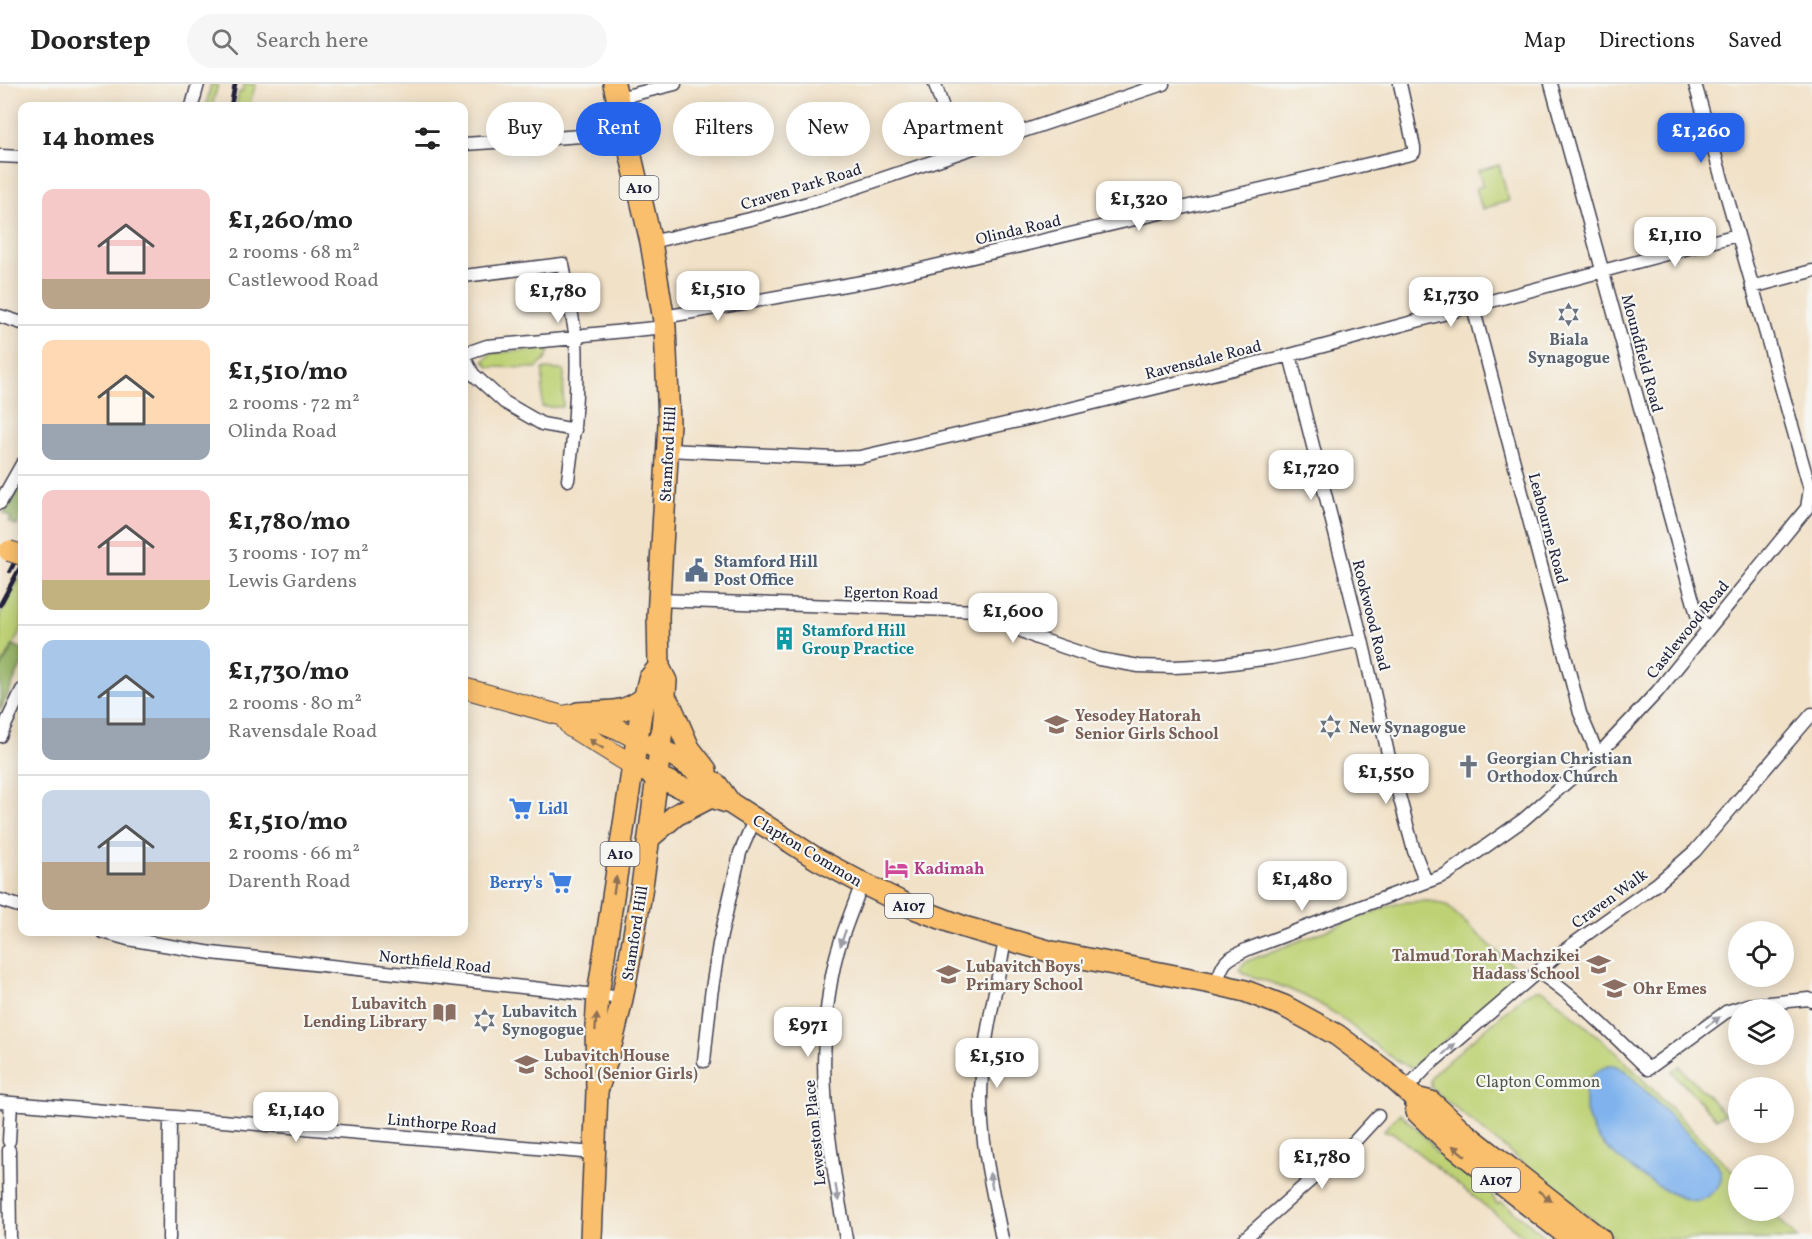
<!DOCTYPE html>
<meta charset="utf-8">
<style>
:root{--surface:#fff;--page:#f6f6f6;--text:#222;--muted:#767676;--line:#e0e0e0;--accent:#2563eb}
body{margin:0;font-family:Vollkorn,serif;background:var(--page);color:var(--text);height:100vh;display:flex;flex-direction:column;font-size:22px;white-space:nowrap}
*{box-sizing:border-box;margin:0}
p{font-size:20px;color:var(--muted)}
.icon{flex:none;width:33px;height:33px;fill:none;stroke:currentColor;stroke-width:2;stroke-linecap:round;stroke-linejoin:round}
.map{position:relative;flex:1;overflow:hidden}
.panel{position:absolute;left:18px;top:18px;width:450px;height:834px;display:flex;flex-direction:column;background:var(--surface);border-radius:12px;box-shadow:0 3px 15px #0003}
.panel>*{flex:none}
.guide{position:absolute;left:486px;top:18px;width:570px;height:54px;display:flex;gap:12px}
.controls{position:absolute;left:1728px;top:837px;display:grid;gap:12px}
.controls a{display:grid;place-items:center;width:66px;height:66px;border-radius:50%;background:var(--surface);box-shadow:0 3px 15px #0003;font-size:30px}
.price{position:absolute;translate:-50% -51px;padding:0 14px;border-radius:12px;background:#fff;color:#222;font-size:20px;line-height:39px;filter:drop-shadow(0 2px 3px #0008)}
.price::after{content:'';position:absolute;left:50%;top:36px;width:18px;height:14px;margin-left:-9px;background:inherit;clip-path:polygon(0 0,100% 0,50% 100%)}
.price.current{background:var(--accent);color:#fff}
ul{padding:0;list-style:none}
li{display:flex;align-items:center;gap:18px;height:150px;padding:0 24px}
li+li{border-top:2px solid var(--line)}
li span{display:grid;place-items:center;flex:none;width:168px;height:120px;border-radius:12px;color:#555}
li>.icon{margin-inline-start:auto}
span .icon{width:72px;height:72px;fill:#fffc;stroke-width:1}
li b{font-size:26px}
h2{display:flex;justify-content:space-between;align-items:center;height:72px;padding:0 24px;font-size:26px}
.tag{padding:0 21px;border-radius:27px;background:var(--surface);box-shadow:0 3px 15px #0003;font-size:21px;line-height:54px}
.tag.current{background:var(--accent);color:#fff}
header{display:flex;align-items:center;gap:36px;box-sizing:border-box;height:84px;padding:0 30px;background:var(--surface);border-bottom:2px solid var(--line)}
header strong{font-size:28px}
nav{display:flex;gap:33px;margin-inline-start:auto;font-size:21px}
.search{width:420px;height:54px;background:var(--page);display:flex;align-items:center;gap:15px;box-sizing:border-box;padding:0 21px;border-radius:33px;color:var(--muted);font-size:22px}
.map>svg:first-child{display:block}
.green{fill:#bed174;stroke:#707a58;stroke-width:1.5}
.forest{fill:#96b366;stroke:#5c6a50;stroke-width:1.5}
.water{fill:#80b3ed;stroke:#516a94;stroke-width:1.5}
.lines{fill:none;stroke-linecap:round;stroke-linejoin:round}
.minor-casing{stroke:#413f50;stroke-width:15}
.primary-casing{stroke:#413f50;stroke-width:22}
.trunk-casing{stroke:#413f50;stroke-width:24}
.minor{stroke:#fff;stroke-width:12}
.primary{stroke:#f9bf6d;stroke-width:20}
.trunk{stroke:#f9bf6d;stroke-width:21}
.rail{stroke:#22223b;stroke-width:4.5}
.primary-bridge-casing{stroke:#413f50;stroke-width:22;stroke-linecap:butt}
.primary-bridge{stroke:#f9bf6d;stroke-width:20}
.oneway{fill:#8e7054}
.oneway2{fill:#9c9ca7}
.labels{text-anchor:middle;stroke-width:4.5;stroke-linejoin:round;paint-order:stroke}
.shield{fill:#f6f6f2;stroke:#626272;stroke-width:1.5}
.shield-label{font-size:15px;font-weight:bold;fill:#22223b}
.street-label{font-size:16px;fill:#22223b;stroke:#f6f6f2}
.worship-label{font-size:16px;font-weight:bold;fill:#5b616d;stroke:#f6f6f2;text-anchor:start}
.service-label{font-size:16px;font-weight:bold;fill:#4e5e75;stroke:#f6f6f2;text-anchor:start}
.culture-label{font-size:16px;font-weight:bold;fill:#0d838f;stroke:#f6f6f2;text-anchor:start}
.education-label{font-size:16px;font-weight:bold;fill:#785e54;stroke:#f6f6f2;text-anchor:start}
.shop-label{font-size:16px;font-weight:bold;fill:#366cbe;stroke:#f6f6f2;text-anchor:start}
.hotel-label{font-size:16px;font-weight:bold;fill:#b23c85;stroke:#f6f6f2;text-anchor:start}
.park-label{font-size:16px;fill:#51574c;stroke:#f6f6f2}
</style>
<header>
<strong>Doorstep</strong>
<div class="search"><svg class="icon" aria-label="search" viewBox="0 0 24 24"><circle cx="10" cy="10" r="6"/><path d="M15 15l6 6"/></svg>Search here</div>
<nav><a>Map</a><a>Directions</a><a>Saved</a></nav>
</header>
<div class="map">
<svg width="1812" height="1155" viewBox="0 0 1812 1155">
<rect width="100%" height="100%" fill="#f6f6f2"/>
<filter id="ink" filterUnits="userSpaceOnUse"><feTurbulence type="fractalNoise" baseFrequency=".0167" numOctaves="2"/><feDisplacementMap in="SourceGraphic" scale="12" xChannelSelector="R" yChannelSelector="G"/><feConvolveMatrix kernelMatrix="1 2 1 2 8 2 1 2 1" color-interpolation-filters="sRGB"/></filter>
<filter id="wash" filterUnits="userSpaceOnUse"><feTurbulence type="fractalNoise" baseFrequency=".008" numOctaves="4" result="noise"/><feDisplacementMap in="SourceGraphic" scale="24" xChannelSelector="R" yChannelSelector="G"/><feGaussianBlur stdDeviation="1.35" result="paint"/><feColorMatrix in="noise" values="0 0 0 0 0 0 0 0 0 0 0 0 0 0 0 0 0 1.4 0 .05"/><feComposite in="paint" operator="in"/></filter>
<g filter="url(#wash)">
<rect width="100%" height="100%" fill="#f1e1c7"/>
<path class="green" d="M 211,0 L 218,0 L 212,22 L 206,22 Z
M 244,0 L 256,0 L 249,22 L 236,22 L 239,8 L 242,8 Z
M 1499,81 L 1509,117 L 1482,125 L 1476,104 L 1483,102 L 1478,87 Z
M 550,265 L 545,276 L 536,284 L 489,283 L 484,277 L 491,269 Z
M 543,285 L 564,286 L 563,323 L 542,323 Z
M 22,491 L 22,544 L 0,585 L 0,531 Z
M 1428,817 L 1437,818 L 1447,822 L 1511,880 L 1519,888 L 1520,893 L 1412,984 C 1388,976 1359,946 1337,931 C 1309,911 1277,900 1244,890 L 1239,885 L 1245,878 L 1386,823 L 1403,818 Z
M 1536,906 L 1542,906 L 1546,908 L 1615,967 L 1738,1093 L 1738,1126 L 1771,1127 L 1798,1155 L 1616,1155 L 1431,1004 L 1431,994 L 1435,988 L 1519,916 L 1527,909 Z
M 1680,982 L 1680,983 L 1725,1030 L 1716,1034 L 1672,988 Z
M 1400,1029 L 1430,1058 L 1436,1069 L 1441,1068 L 1490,1108 L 1497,1120 L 1502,1118 L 1549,1155 L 1527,1155 L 1392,1048 L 1383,1047 Z"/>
<path class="forest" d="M 22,400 L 22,432 L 17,442 L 9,438 L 11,434 L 4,429 Z
M 14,561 L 22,565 L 22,580 L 0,627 L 0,585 Z"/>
<path class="water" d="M 1614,981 L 1626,987 L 1718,1081 C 1723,1091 1723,1098 1715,1106 C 1710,1110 1706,1115 1700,1116 C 1677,1122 1612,1073 1599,1055 C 1581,1031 1575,987 1614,981 Z"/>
</g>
<g filter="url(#ink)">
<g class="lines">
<defs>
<path id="minor" d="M 935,0 L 958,69
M 1551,0 L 1697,531 L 1707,544
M 618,14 L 675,0
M 192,22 L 198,0
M 464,60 L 626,49
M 0,72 L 22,73
M 651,158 L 750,135 L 819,116 L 1163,0
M 464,192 L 563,180 L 576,254 L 584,251 L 665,243
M 1752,203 L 1812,187
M 1473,223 L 1580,629 L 1598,671
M 0,232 L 22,239
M 664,233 L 879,195 L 1411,70 L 1414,68 L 1414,63 L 1400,0
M 464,270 L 487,262 L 576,254 C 578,302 575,348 568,396
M 1290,271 L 1362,556 L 1390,678 L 1414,767 L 1426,798
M 464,273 L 473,290 L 504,318 L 542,340 L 575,346
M 668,366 L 834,374 L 860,373 L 1053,329 L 1290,271 L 1737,151
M 0,419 L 22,380
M 658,516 L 979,527 L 1037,554 L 1099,575 L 1139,582 L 1174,583 L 1216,581 L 1271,574 L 1362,556
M 0,652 L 22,606
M 0,816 L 22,823
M 103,848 L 128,855 L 212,869 L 623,914
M 1538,888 C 1578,914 1614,952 1648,985 L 1726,928 L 1748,921 L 1809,915 L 1812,917
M 1216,900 C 1224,875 1225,876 1248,865 L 1445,791 L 1523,736 L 1598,671 L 1657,608 L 1807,424 L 1810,405 L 1695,0
M 704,977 L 711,911 L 719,860 L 740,769 L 755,734
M 1406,1005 L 1428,982 L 1555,873 L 1658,799 L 1695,767 L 1812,630
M 0,1018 L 594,1069
M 9,1057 L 11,1019
M 9,1066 L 10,1155
M 169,1155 L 170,1033
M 846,1155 C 828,1059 813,975 835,877 C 841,851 853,825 862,799
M 1002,1155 C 993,1109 981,1061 981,1015 C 981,962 996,908 1005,856
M 1244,1155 L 1355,1057 L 1378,1032"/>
<path id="primary" d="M 464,604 L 563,632 L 578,629 L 618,645 L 637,655
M 563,632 L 571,643 L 634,682"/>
<path id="trunk" d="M 665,613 L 672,625 L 689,664 L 706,686
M 578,629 C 604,626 622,632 644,614
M 650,661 L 676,673 L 717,701 L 730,719
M 634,682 L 680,703 L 730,719 L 817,775 L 862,799 L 909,822 L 964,843 L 1052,868 L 1216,900 L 1245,907 L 1284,922 L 1337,951 L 1385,987 L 1415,1014 L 1431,1018 L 1466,1050 L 1600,1155
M 649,754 L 676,731 L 711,713
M 597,1007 C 619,944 629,880 640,815 C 651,743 661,671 666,597 L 659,583 L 658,533 L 669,339 L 665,243 L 651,158 L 614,0
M 1415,1014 L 1417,1028 L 1448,1058 L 1572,1155
M 591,1155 L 597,1007 L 596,943 L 598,911 L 641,629 L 649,595 L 659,583"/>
</defs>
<use href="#minor" class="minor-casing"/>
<use href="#primary" class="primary-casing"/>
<use href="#trunk" class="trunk-casing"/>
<use href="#minor" class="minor"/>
<use href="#primary" class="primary"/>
<use href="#trunk" class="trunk"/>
<path class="rail" d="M 231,22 L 235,0
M 10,487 L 22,464
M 0,521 L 22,480"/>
<defs>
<path id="primary-bridge" d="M 9,467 L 22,471"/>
</defs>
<use href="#primary-bridge" class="primary-bridge-casing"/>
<use href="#primary-bridge" class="primary-bridge"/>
</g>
<defs><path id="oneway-solid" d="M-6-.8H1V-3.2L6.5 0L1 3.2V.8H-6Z" transform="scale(1.5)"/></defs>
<g class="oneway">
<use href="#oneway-solid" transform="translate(596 660) rotate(-148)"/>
<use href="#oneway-solid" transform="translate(615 801) rotate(-81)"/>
<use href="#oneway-solid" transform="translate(596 938) rotate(-86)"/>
<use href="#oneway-solid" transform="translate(1459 1067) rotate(-141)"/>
<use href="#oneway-solid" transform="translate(1545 1112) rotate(38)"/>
</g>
<g class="oneway2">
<use href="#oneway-solid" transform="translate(843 854) rotate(109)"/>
<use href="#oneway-solid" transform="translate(1713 938) rotate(-36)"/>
<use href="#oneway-solid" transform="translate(1449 965) rotate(-41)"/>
<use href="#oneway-solid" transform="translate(991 1097) rotate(-100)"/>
<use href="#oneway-solid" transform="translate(837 1109) rotate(80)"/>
</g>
</g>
<defs>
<symbol id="synagogue-bare" viewBox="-9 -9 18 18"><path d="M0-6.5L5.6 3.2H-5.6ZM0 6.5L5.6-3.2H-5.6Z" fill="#6b7280" stroke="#f6f6f2" stroke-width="2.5" paint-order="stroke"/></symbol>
<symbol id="civic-bare" viewBox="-9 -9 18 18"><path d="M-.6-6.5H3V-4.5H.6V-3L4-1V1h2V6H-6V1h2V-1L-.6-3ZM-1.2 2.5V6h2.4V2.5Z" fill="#5c6f8a" stroke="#f6f6f2" stroke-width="2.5" paint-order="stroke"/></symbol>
<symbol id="building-bare" viewBox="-9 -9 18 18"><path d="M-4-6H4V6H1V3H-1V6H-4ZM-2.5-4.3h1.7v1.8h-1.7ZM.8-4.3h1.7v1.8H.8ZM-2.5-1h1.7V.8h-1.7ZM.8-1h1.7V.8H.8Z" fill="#0f9aa8" stroke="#f6f6f2" stroke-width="2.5" paint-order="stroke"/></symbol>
<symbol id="school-bare" viewBox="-9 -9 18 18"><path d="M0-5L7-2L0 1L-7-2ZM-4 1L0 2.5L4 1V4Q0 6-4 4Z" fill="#8d6e63" stroke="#f6f6f2" stroke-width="2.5" paint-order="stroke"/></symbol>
<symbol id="church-bare" viewBox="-9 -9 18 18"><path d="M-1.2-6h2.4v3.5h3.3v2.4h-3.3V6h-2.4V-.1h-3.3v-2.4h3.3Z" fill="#6b7280" stroke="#f6f6f2" stroke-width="2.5" paint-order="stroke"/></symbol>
<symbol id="supermarket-bare" viewBox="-9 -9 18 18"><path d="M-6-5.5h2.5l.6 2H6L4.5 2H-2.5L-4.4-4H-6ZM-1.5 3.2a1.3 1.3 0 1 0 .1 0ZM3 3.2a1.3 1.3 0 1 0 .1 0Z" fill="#3f7fe0" stroke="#f6f6f2" stroke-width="2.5" paint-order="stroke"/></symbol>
<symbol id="hotel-bare" viewBox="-9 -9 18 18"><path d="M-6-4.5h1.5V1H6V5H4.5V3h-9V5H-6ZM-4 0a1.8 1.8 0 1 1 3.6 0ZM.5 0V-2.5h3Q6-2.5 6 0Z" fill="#d1479c" stroke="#f6f6f2" stroke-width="2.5" paint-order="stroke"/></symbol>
<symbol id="library-bare" viewBox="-9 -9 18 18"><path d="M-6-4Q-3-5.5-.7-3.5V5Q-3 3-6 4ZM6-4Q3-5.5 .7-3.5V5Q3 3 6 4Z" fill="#8d6e63" stroke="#f6f6f2" stroke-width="2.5" paint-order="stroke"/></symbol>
</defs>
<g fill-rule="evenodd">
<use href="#synagogue-bare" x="1552" y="214" width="33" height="33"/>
<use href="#civic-bare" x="680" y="470" width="33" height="33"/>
<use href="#building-bare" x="768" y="538" width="33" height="33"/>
<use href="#school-bare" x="1040" y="624" width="33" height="33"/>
<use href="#synagogue-bare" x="1314" y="626" width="33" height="33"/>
<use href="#church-bare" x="1452" y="666" width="33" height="33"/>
<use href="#supermarket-bare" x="504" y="708" width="33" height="33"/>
<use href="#hotel-bare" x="880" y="768" width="33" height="33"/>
<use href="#supermarket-bare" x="544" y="782" width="33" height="33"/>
<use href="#school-bare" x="1582" y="864" width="33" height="33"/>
<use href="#school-bare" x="932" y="874" width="33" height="33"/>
<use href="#school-bare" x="1598" y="888" width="33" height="33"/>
<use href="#library-bare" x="428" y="912" width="33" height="33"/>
<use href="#synagogue-bare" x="468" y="920" width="33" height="33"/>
<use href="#school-bare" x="510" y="964" width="33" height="33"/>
</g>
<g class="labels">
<g class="shield">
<rect x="619.5" y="92" width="39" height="24" rx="4.5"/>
<rect x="600.5" y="758" width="39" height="24" rx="4.5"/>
<rect x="885" y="810" width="48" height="24" rx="4.5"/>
<rect x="1472" y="1084" width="48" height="24" rx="4.5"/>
</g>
<g class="shield-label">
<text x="639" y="109">A10</text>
<text x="620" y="775">A10</text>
<text x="909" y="827">A107</text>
<text x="1496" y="1101">A107</text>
</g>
<g class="street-label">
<text transform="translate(801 102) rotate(-17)" y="6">Craven Park Road</text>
<text transform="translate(1018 145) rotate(-13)" y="6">Olinda Road</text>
<text transform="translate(1643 269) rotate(75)" y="6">Moundfield Road</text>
<text transform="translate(1203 275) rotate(-14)" y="6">Ravensdale Road</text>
<text transform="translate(667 370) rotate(-87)" y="6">Stamford Hill</text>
<text transform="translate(1549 444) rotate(75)" y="6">Leabourne Road</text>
<text transform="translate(891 508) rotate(1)" y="6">Egerton Road</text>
<text transform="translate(1372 531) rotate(76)" y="6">Rookwood Road</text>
<text transform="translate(1687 545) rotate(-51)" y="6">Castlewood Road</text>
<text transform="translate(808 766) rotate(31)" y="6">Clapton Common</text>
<text transform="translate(1609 814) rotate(-36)" y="6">Craven Walk</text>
<text transform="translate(634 849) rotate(-81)" y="6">Stamford Hill</text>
<text transform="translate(435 877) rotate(6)" y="6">Northfield Road</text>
<text transform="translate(442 1039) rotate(5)" y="6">Linthorpe Road</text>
<text transform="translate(814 1049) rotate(-96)" y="6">Leweston Place</text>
</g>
<g class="worship-label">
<text x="1569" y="261" text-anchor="middle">Biala<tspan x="1569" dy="18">Synagogue</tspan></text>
<text x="1349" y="649">New Synagogue</text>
<text x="1487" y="680">Georgian Christian<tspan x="1487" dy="18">Orthodox Church</tspan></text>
<text x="502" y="933">Lubavitch<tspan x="502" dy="18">Synogogue</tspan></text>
</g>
<g class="service-label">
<text x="714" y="483">Stamford Hill<tspan x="714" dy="18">Post Office</tspan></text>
</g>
<g class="culture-label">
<text x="802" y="552">Stamford Hill<tspan x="802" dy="18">Group Practice</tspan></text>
</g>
<g class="education-label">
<text x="1075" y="637">Yesodey Hatorah<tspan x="1075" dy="18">Senior Girls School</tspan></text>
<text x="1580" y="877" text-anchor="end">Talmud Torah Machzikei<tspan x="1580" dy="18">Hadass School</tspan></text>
<text x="966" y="888">Lubavitch Boys'<tspan x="966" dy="18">Primary School</tspan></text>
<text x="1633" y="910">Ohr Emes</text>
<text x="427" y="925" text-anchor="end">Lubavitch<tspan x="427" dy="18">Lending Library</tspan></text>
<text x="544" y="977">Lubavitch House<tspan x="544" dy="18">School (Senior Girls)</tspan></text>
</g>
<g class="shop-label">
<text x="538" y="730">Lidl</text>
<text x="543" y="804" text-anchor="end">Berry's</text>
</g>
<g class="hotel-label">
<text x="914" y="790">Kadimah</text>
</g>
<g class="park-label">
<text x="1538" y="1003">Clapton Common</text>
</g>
</g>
</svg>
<div class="controls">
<a><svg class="icon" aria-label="locate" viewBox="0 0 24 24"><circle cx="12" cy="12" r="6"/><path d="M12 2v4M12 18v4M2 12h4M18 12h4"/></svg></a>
<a><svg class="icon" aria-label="layers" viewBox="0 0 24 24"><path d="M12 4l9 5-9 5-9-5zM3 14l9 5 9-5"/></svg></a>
<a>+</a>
<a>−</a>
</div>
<b class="price current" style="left:1701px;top:80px">£1,260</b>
<b class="price" style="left:1139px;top:148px">£1,320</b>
<b class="price" style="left:1675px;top:184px">£1,110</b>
<b class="price" style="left:718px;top:238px">£1,510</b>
<b class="price" style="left:558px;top:240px">£1,780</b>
<b class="price" style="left:1451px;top:244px">£1,730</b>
<b class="price" style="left:1311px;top:417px">£1,720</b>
<b class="price" style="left:1013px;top:560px">£1,600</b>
<b class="price" style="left:1386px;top:721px">£1,550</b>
<b class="price" style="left:1302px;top:828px">£1,480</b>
<b class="price" style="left:808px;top:974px">£971</b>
<b class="price" style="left:997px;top:1005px">£1,510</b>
<b class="price" style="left:296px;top:1059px">£1,140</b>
<b class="price" style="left:1322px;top:1106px">£1,780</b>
<div class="guide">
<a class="tag">Buy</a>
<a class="tag current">Rent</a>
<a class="tag">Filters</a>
<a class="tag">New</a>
<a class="tag">Apartment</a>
</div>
<section class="panel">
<h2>14 homes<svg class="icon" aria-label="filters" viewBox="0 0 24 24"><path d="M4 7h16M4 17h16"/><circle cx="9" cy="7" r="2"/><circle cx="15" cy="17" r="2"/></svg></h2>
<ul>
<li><span style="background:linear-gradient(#f6c9c9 75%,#b9a48a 0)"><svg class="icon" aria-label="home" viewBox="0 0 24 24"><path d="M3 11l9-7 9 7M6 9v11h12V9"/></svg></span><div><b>£1,260/mo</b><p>2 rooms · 68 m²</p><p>Castlewood Road</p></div></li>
<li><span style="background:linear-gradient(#ffd9b3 70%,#9aa5b1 0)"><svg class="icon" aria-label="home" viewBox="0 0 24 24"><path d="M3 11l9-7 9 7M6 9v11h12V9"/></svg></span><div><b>£1,510/mo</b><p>2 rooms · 72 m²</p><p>Olinda Road</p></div></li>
<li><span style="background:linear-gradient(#f6c9c9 75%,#c2b280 0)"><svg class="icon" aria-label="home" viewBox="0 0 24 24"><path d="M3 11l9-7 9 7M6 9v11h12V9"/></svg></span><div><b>£1,780/mo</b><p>3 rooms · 107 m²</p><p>Lewis Gardens</p></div></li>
<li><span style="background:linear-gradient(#a9c7e8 65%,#9aa5b1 0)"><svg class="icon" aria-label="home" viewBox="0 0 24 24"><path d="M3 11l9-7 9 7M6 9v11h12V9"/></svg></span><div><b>£1,730/mo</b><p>2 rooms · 80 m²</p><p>Ravensdale Road</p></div></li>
<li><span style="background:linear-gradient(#c9d6e8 60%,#b9a48a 0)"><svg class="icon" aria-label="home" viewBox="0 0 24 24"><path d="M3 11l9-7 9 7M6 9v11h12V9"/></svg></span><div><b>£1,510/mo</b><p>2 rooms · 66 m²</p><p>Darenth Road</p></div></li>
</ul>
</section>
</div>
